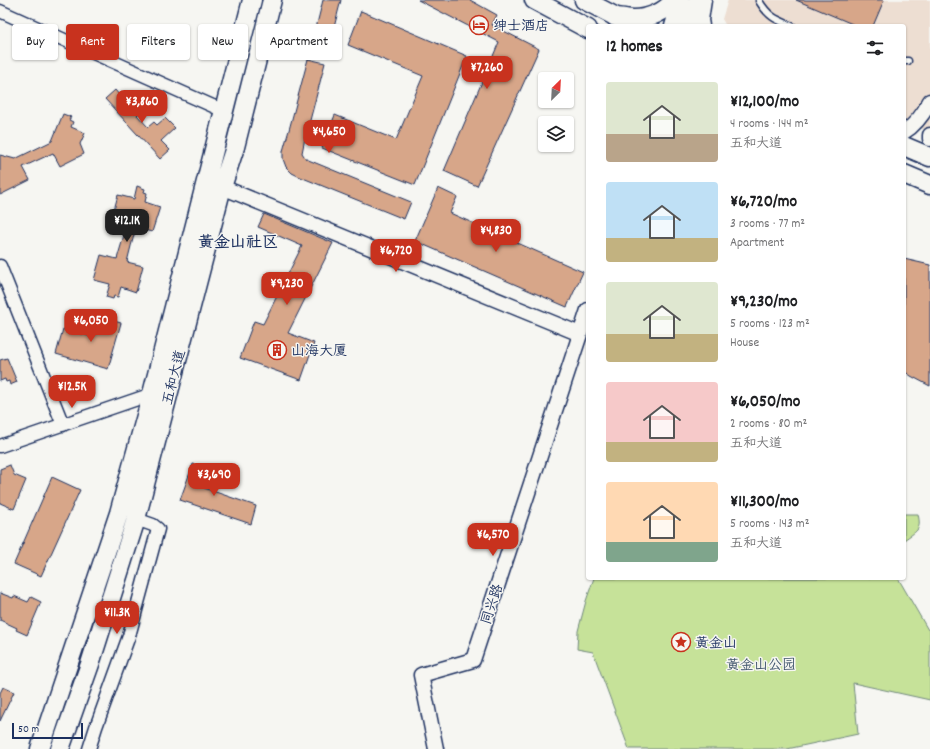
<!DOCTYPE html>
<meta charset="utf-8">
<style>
:root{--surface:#fff;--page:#f6f6f6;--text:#202124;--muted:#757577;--accent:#c8321e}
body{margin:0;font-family:Dekko,"LXGW WenKai TC",sans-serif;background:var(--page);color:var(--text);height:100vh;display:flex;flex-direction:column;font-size:15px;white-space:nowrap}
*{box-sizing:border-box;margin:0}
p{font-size:13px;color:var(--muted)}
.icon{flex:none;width:22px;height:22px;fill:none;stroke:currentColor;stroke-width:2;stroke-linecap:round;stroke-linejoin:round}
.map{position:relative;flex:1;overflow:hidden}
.sheet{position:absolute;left:586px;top:24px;width:320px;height:556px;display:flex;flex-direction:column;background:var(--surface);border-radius:4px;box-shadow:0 1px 3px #0004}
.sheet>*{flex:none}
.top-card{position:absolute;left:12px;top:24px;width:380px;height:36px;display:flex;gap:8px}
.needle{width:26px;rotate:24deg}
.tools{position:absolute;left:538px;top:72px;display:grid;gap:8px}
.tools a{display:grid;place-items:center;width:36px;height:36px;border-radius:4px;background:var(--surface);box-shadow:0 1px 3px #0004;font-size:20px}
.scale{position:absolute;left:12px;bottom:10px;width:71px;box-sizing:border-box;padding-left:4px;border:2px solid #1b2f5e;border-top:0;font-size:11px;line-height:14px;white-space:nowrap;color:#1b2f5e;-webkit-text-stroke:3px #f6f6f2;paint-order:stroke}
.price{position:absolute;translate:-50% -34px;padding:0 9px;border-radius:8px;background:var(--accent);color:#fff;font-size:13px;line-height:26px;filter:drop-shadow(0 1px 2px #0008)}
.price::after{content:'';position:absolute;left:50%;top:24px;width:12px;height:9px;margin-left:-6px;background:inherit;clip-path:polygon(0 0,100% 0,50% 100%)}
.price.selected{background:#222;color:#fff}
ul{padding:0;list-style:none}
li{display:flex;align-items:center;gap:12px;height:100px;padding:0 20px}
li span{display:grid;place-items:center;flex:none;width:112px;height:80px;border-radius:4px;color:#555}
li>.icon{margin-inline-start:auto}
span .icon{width:48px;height:48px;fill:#fffc;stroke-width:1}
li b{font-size:17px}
h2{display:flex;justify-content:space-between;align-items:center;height:48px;padding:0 20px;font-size:17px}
.chip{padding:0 14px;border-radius:4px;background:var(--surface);box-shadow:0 1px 3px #0004;font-size:14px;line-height:36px}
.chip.selected{background:var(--accent);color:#fff}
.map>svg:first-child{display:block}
.built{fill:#edded2}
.green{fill:#c6e299;stroke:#70887c}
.building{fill:#d7a689;stroke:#1b2f5e}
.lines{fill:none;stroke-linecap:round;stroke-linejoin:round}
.service-casing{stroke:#1b2f5e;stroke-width:9}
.minor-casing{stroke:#1b2f5e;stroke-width:15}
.tertiary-casing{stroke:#1b2f5e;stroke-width:17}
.secondary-casing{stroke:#1b2f5e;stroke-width:19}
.primary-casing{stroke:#1b2f5e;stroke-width:21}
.service{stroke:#f6f6f2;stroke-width:6}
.minor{stroke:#f6f6f2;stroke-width:12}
.tertiary{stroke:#f6f6f2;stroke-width:14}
.secondary{stroke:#f6f6f2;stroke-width:16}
.primary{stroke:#f6f6f2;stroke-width:18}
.labels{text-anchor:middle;stroke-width:3;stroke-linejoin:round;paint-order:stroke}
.poi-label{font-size:14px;fill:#1b2f5e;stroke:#f6f6f2;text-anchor:start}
.street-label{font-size:14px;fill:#1b2f5e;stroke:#f6f6f2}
.park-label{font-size:14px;fill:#3d536a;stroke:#f6f6f2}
.quarter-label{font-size:16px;font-weight:bold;fill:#1b2f5e;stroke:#f6f6f2}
</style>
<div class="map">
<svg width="930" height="749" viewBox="0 0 930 749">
<rect width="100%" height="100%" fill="#f6f6f2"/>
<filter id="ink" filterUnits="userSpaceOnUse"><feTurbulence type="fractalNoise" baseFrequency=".025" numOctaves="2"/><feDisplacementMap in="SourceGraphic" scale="8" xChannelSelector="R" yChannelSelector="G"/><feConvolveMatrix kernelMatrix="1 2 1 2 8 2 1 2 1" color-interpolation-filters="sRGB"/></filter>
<g filter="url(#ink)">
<path class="built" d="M 728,0 L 930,0 L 930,132 L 904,121 L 904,26 L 726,26 L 722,19 Z"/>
<path class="green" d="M 904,514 L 918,514 C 922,531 916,531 904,540 Z
M 594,578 L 898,578 L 928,630 L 930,630 L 930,700 L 853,683 L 858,734 L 787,749 L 629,749 L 593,652 L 577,649 L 578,631 L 586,601 Z"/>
<path class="building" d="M 323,0 L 341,0 L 330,43 L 313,40 Z
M 418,0 L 470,0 L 497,15 L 492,25 L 539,49 L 477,186 L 444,171 L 499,42 Z
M 796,0 L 884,0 L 873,26 L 857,26 Z
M 361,11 L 467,56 L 415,185 L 322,148 L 335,115 L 396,140 L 423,76 L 348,45 Z
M 308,59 L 325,63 L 308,128 L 307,128 L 302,153 L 306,159 L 411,202 L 404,219 L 298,176 L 292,173 L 286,167 L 283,159 L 283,151 L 289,130 Z
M 115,90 L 127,104 L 133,98 L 143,110 L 137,115 L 148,127 L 154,122 L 157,125 L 165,118 L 175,128 L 161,141 L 170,150 L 160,159 L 105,99 Z
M 63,114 L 71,117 L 69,120 L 73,122 L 71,127 L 85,133 L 80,144 L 84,154 L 60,166 L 53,153 L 23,167 L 30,180 L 0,195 L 0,155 L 15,159 L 52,141 Z
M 137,186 L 145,189 L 144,192 L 147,193 L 145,202 L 160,207 L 152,232 L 136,228 L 131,246 L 127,262 L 143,266 L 136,292 L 121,287 L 118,297 L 114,296 L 113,299 L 106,297 L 110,284 L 94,280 L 101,255 L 117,259 L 127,225 L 111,221 L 118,195 L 134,199 Z
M 438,188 L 457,197 L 450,213 L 583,272 L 567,307 L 415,241 Z
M 264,214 L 333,243 L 288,333 L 314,343 L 301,380 L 240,358 L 254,321 L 263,324 L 302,246 L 258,227 Z
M 904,259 L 930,265 L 930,386 L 911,376 L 904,371 Z
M 96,316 L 121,323 L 108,369 L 56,354 L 63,329 L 90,336 Z
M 7,358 L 17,382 L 10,385 L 9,381 L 6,382 L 5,379 L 0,381 L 0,360 Z
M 193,464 L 211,469 L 204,488 L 256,506 L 251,524 L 180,500 Z
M 10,465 L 14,475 L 26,480 L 14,509 L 0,503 L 0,469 Z
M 52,477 L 80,490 L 41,576 L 14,564 Z
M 0,593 L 13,598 L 14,596 L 28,602 L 31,597 L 41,602 L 27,635 L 16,630 L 17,628 L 0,620 Z
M 3,687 L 14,692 L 0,721 L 0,693 Z"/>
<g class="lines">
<defs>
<path id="service" d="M 759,0 L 759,1 C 769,17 775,19 792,26
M 904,61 L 908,61"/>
<path id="minor" d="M 0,11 L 80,47 L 224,111
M 0,266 L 63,425
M 0,446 L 152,394
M 89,749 L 96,727 L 129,636 L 158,529 L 153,525 L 136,519"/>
<path id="tertiary" d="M 904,132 C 916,125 924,113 930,101
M 930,135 L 930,139
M 222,187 L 580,334
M 436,749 L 421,675 L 473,660 L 588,310"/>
<path id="secondary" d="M 673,26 L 681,0
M 688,26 L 697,0"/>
<path id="primary" d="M 534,0 L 588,29
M 584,0 L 626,22
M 615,17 C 621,17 628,19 634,19 C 647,19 667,12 673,0
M 700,26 L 699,20 L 702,0
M 904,146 L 930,157
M 904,174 L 930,185
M 40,749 L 119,513 L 152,394 L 252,0
M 60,749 L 90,664 L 136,519 L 222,187 L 235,147 L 272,0"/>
</defs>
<use href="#service" class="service-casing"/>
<use href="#minor" class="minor-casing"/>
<use href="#tertiary" class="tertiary-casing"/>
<use href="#secondary" class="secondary-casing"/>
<use href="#primary" class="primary-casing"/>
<use href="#service" class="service"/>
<use href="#minor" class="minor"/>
<use href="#tertiary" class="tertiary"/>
<use href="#secondary" class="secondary"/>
<use href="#primary" class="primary"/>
</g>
</g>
<defs>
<symbol id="hotel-ring" viewBox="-11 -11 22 22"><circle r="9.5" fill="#f6f6f2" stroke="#c8321e" stroke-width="1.5"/><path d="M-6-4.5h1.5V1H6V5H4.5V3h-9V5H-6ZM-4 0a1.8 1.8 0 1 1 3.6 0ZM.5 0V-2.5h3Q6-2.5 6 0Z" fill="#c8321e"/></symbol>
<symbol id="building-ring" viewBox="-11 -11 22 22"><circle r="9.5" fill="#f6f6f2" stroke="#c8321e" stroke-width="1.5"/><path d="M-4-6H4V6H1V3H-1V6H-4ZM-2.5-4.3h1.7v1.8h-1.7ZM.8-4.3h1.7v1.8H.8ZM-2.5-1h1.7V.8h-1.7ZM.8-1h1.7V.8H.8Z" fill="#c8321e"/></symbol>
<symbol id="sight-ring" viewBox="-11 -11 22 22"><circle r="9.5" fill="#f6f6f2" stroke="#c8321e" stroke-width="1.5"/><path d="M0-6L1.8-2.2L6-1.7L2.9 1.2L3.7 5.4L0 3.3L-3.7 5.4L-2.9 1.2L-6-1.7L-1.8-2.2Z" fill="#c8321e"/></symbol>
</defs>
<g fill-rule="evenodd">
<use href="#hotel-ring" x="468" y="14" width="22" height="22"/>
<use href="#building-ring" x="266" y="339" width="22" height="22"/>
<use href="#sight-ring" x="670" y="631" width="22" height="22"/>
</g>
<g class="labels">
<g class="poi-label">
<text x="493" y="30">绅士酒店</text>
<text x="291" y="355">山海大厦</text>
<text x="695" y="647">黄金山</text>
</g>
<g class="street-label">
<text transform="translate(173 377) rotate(-76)" y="5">五和大道</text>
<text transform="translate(491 604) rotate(-72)" y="5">同兴路</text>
</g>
<g class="park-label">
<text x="761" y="669">黄金山公园</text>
</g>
<g class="quarter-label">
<text x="238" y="247">黄金山社区</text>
</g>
</g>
</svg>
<div class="tools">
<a><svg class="needle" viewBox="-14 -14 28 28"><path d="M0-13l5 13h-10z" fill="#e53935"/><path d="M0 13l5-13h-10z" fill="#757577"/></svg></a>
<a><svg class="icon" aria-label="layers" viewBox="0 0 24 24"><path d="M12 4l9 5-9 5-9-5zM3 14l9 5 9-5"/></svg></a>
</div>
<div class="scale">50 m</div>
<b class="price" style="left:487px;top:90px">¥7,260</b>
<b class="price" style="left:142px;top:124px">¥3,860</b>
<b class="price" style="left:329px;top:154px">¥4,650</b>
<b class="price selected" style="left:127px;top:243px">¥12.1K</b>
<b class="price" style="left:496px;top:253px">¥4,830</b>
<b class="price" style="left:396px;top:273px">¥6,720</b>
<b class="price" style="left:287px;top:306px">¥9,230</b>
<b class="price" style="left:91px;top:343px">¥6,050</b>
<b class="price" style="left:72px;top:409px">¥12.5K</b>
<b class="price" style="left:214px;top:497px">¥3,690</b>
<b class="price" style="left:493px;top:557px">¥6,570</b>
<b class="price" style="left:117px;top:635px">¥11.3K</b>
<div class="top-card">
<a class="chip">Buy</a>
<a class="chip selected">Rent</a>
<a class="chip">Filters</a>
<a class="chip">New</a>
<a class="chip">Apartment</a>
</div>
<section class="sheet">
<h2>12 homes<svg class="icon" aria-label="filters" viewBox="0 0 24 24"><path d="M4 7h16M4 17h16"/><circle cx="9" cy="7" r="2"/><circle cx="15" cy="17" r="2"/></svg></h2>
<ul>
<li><span style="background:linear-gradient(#dfe7d0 65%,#b9a48a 0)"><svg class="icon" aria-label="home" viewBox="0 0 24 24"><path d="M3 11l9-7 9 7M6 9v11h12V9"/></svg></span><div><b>¥12,100/mo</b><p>4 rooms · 144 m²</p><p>五和大道</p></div></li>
<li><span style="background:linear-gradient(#bfe0f5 70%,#c2b280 0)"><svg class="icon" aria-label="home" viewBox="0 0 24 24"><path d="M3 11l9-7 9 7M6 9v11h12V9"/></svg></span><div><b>¥6,720/mo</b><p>3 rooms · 77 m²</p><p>Apartment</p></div></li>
<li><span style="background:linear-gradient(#dfe7d0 65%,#c2b280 0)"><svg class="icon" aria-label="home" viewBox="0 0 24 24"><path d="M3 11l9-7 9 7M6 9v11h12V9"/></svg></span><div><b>¥9,230/mo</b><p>5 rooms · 123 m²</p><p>House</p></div></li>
<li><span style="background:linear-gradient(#f6c9c9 75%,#c2b280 0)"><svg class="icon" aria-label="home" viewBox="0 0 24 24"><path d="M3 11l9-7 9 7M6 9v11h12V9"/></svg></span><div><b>¥6,050/mo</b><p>2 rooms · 80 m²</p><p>五和大道</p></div></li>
<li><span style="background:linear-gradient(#ffd9b3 75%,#7fa58c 0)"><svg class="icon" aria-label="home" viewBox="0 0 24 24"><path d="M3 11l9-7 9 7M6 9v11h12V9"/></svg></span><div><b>¥11,300/mo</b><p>5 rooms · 143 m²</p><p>五和大道</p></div></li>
</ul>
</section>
</div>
